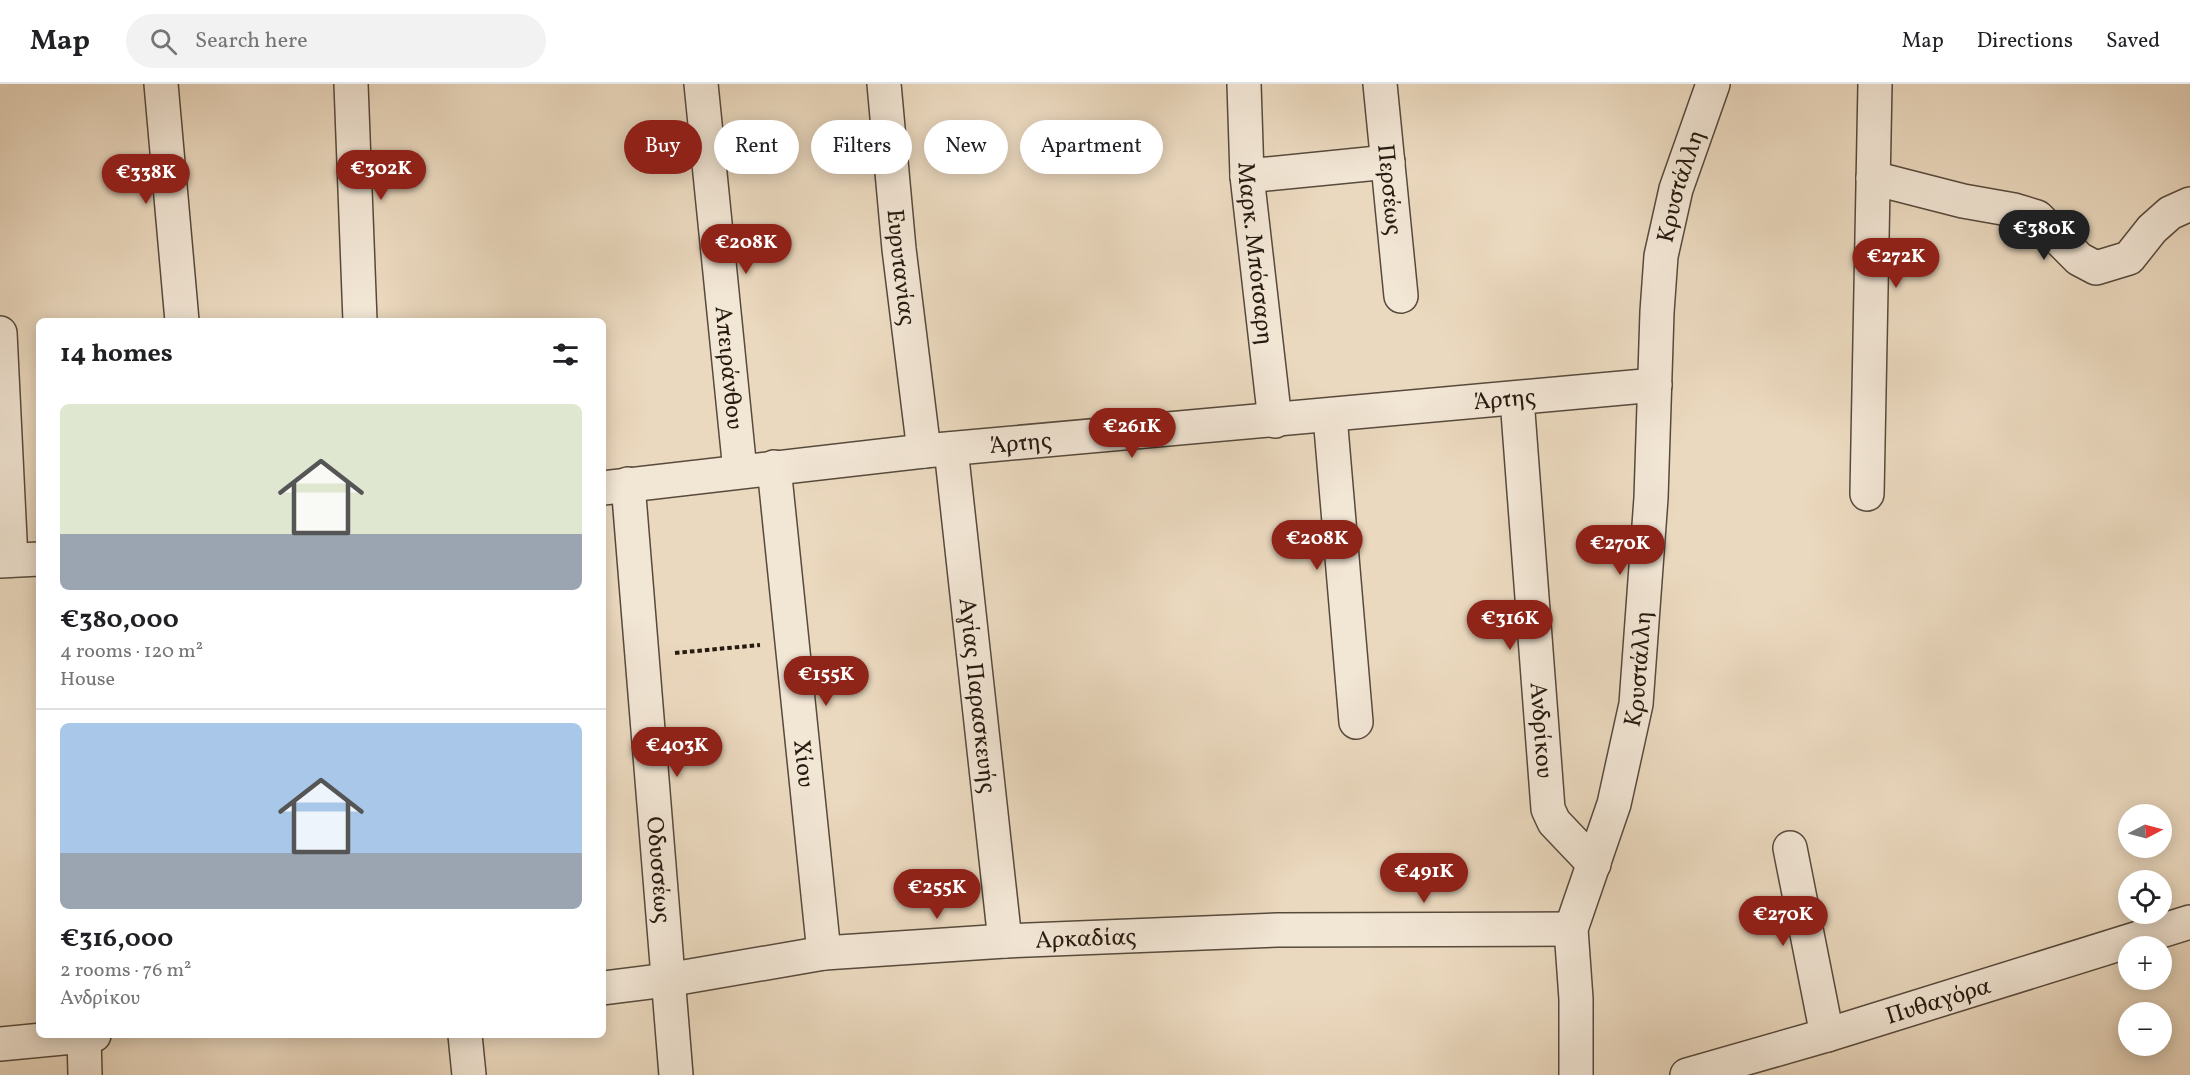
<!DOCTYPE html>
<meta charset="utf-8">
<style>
:root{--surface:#fff;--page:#f2f2f2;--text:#202124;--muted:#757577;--line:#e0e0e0;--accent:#8f2418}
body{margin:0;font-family:Vollkorn,serif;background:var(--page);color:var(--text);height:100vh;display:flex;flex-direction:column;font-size:22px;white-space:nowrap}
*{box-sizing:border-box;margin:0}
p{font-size:20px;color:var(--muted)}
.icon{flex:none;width:33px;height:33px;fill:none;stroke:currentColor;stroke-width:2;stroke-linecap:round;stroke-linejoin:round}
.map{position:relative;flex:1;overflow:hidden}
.sheet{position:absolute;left:36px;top:234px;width:570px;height:720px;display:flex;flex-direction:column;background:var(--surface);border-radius:9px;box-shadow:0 3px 15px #0003}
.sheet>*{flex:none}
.banner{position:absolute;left:624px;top:36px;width:570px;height:54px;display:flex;gap:12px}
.needle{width:39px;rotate:84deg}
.fabs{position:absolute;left:2118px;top:720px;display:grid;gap:12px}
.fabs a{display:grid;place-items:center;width:54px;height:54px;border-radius:50%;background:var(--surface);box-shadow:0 3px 15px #0003;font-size:30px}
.price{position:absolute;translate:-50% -51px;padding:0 14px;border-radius:21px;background:var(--accent);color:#fff;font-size:20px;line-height:39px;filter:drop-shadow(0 2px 3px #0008)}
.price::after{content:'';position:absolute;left:50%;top:36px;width:18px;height:14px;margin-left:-9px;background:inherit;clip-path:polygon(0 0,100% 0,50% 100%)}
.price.selected{background:#222;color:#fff}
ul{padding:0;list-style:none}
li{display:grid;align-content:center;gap:12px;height:318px;padding:0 24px}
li+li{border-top:2px solid var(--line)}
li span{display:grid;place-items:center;height:186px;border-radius:9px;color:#555}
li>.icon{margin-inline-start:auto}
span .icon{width:108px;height:108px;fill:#fffc;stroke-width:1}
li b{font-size:26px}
h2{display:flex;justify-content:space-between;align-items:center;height:72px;padding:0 24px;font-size:26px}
.pill{padding:0 21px;border-radius:27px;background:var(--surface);box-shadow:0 3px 15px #0003;font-size:21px;line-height:54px}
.pill.selected{background:var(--accent);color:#fff}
header{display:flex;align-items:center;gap:36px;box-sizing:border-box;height:84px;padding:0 30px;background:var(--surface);border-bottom:2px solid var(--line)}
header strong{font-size:28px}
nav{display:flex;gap:33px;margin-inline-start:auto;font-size:21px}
.search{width:420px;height:54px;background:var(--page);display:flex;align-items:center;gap:15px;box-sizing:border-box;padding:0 21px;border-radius:33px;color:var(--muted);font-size:22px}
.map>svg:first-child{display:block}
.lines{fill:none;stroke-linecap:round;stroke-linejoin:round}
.minor-casing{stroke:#574a3c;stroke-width:36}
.path{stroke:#261b11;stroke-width:4;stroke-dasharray:4.5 3;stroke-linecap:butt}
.minor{stroke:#f2e6d5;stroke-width:33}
.labels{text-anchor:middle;stroke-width:4.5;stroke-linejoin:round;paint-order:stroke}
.street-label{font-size:24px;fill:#261b11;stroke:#f2e6d5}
</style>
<header>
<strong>Map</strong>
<div class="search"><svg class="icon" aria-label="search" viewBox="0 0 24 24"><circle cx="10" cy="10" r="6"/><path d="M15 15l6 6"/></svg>Search here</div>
<nav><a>Map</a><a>Directions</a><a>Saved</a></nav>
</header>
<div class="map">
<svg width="2190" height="991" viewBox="0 0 2190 991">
<rect width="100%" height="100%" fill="#ebd9bf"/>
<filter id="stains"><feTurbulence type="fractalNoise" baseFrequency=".00333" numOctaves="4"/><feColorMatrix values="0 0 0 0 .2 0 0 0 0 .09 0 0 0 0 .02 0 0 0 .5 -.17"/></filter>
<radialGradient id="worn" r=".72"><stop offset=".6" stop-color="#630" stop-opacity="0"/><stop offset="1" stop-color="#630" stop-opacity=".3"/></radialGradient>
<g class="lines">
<defs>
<g id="minor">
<path d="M 161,0 L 182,237"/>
<path d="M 351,0 L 360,237"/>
<path id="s1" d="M 701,0 L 740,387"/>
<path id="s2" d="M 884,0 L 899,165 L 924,367"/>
<path id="s3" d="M 1244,0 L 1247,92 L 1275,337"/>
<path id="s4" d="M 1380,0 L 1401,212"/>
<path d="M 1247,92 L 1388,78"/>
<path d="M 1873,94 L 1963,117 L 2014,126 L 2037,133 L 2079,175 L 2096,184 L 2129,174 L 2152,145 L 2170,129 L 2190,120"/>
<path d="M 0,249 L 11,476"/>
<path id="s5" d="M 1517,315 L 1548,725 L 1554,738 L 1594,780"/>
<path d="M 1330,332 L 1356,638"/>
<path id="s6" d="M 951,365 L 1005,857"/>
<path id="s7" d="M 774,383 L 824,869"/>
<path id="s8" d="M 628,400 L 676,991"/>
<path id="s9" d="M 603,404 L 924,367 L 1655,301"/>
<path d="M 1867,410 L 1875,0"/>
<path d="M 0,477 L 39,475"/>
<path d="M 1790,764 L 1827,951"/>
<path id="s10" d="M 603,904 L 667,896 L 824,869 L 1005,857 L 1278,846 L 1571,845"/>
<path d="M 465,951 L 469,991"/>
<path d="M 84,952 L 85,991"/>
<path d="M 0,960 L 94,951"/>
<path id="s11" d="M 1576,991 L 1576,915 L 1571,845 L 1614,720 L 1636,620 L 1651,414 L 1657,228 L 1661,172 L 1676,105 L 1713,0"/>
<path id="s12" d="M 1687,991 L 1827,951 L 2190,838"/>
</g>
</defs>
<use href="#minor" class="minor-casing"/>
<path class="path" d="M 675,569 L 760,561"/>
<use href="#minor" class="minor"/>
</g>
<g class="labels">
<g class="street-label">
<text dy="8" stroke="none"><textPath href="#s11" startOffset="902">Κρυστάλλη</textPath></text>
<text dy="8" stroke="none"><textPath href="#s4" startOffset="106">Περσέως</textPath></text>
<text dy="8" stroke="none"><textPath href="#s3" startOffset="170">Μαρκ. Μπότσαρη</textPath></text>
<text dy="8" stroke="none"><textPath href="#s2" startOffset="184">Ευρυτανίας</textPath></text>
<text dy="8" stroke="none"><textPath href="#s1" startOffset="285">Απειράνθου</textPath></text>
<text dy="8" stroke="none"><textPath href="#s9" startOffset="906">Άρτης</textPath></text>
<text dy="8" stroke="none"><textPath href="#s9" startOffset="420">Άρτης</textPath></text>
<text dy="8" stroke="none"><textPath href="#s11" startOffset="416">Κρυστάλλη</textPath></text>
<text dy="8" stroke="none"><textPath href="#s6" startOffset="248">Αγίας Παρασκευής</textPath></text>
<text dy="8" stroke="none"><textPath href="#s5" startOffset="332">Ανδρίκου</textPath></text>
<text dy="8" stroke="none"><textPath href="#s7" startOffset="298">Χίου</textPath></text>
<text dy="8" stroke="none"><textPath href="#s8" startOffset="387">Οδυσσέως</textPath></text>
<text dy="8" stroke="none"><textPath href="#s10" startOffset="486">Αρκαδίας</textPath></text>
<text dy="8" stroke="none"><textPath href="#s12" startOffset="262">Πυθαγόρα</textPath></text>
</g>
</g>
<rect width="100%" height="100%" filter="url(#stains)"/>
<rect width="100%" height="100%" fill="url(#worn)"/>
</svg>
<div class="fabs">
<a><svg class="needle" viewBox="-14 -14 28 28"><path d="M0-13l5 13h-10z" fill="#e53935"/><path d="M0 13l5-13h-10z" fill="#757577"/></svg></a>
<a><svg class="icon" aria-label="locate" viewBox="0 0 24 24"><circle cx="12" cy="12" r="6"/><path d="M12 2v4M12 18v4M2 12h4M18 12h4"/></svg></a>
<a>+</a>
<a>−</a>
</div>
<b class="price" style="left:381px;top:117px">€302K</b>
<b class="price" style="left:146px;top:121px">€338K</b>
<b class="price selected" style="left:2044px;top:177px">€380K</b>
<b class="price" style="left:746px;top:191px">€208K</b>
<b class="price" style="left:1896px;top:205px">€272K</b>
<b class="price" style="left:1132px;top:375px">€261K</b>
<b class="price" style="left:1317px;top:487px">€208K</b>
<b class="price" style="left:1620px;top:492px">€270K</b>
<b class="price" style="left:1510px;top:567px">€316K</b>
<b class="price" style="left:826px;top:623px">€155K</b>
<b class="price" style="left:677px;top:694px">€403K</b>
<b class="price" style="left:1424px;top:820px">€491K</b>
<b class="price" style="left:937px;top:836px">€255K</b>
<b class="price" style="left:1783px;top:863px">€270K</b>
<div class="banner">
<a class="pill selected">Buy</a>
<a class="pill">Rent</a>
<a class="pill">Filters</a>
<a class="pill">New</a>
<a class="pill">Apartment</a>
</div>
<section class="sheet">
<h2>14 homes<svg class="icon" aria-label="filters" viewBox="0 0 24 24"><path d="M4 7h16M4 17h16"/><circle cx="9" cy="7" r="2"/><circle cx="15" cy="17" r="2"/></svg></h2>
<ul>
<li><span style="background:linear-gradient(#dfe7d0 70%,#9aa5b1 0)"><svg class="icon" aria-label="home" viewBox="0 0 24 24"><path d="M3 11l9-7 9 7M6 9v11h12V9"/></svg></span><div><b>€380,000</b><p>4 rooms · 120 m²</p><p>House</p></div></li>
<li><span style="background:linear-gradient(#a9c7e8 70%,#9aa5b1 0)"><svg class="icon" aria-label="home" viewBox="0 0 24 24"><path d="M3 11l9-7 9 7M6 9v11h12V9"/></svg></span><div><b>€316,000</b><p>2 rooms · 76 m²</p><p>Ανδρίκου</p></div></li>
</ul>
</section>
</div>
